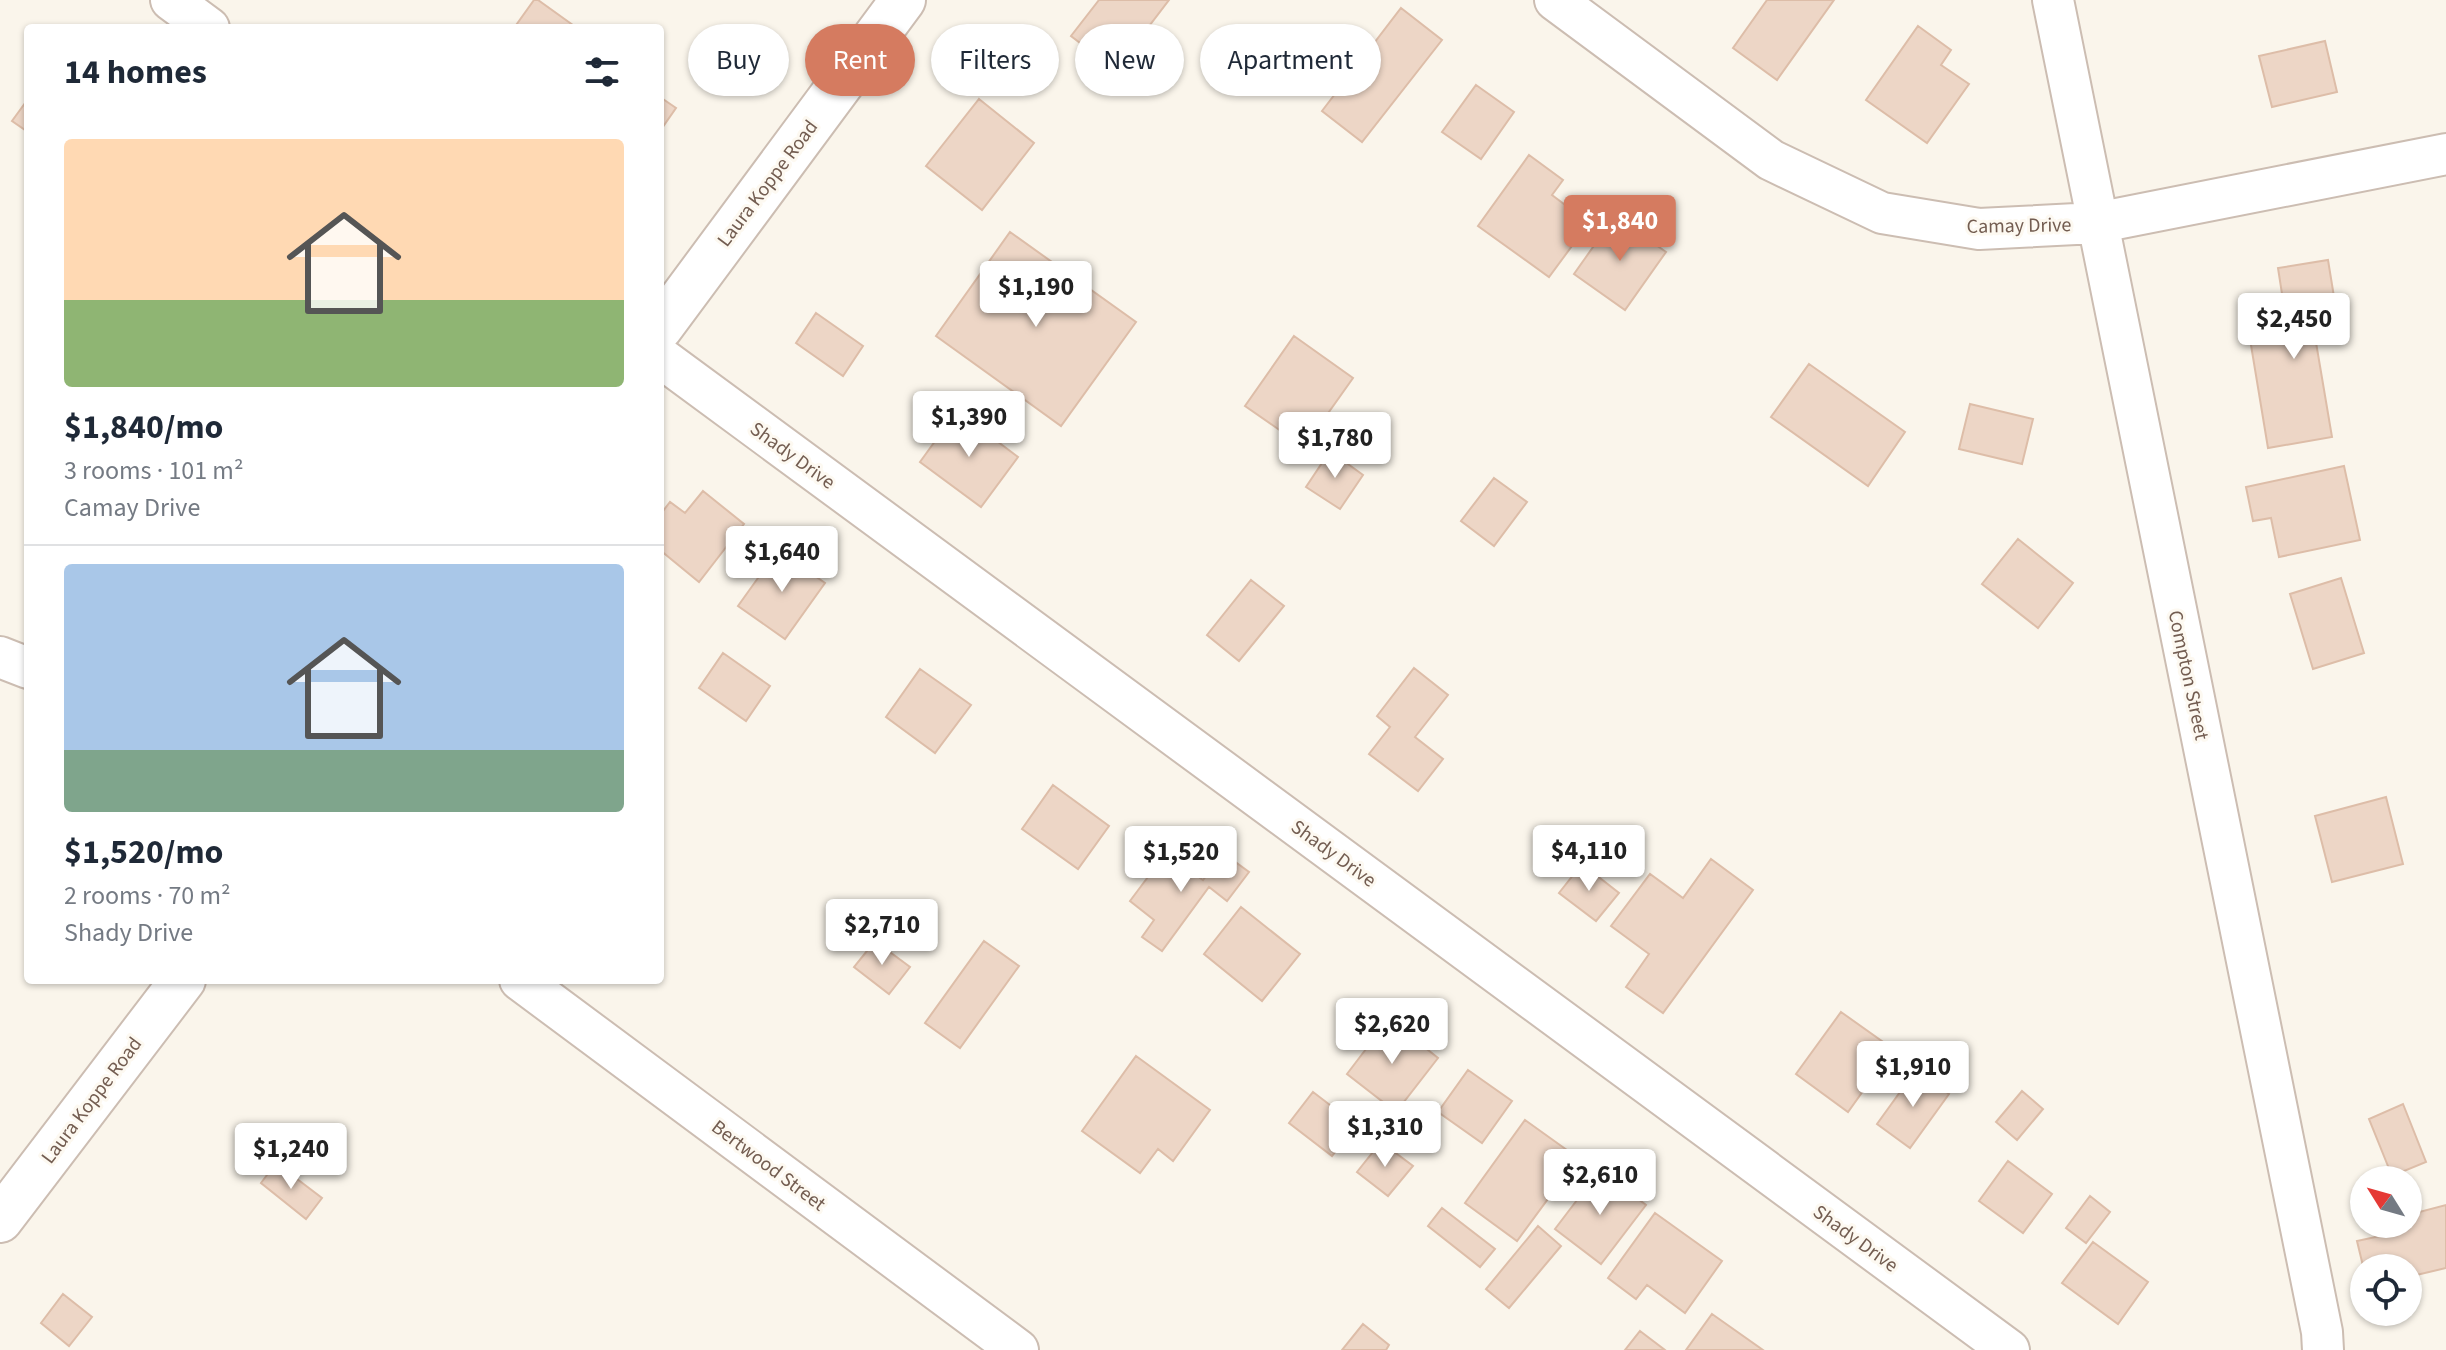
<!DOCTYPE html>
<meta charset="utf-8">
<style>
:root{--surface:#fff;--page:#f2f2f3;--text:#1f2937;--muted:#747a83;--line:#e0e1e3;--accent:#d57b60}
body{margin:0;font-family:"Source Sans 3",sans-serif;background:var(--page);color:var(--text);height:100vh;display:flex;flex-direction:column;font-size:30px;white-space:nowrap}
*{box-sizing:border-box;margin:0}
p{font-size:26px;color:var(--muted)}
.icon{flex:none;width:44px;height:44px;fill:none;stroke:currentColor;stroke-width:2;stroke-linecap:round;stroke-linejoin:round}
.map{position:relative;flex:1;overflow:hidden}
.panel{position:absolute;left:24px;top:24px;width:640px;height:960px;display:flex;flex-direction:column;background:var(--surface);border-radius:8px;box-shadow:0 2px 6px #0004}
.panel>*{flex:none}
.banner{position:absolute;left:688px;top:24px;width:760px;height:72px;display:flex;gap:16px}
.needle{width:52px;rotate:307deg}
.buttons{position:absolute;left:2350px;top:1166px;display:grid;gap:16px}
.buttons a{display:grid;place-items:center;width:72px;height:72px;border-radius:50%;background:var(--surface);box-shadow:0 2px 6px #0004;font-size:40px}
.price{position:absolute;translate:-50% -68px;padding:0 18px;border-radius:8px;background:#fff;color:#222;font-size:26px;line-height:52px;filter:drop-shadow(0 2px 4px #0008)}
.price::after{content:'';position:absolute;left:50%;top:48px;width:24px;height:18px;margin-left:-12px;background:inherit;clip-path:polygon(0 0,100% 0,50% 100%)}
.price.on{background:var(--accent);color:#fff}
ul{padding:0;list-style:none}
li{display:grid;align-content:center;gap:16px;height:424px;padding:0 40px}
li+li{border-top:2px solid var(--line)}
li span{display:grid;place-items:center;height:248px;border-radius:8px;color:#555}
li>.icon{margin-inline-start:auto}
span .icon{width:144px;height:144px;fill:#fffc;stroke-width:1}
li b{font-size:34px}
h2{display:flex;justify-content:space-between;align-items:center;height:96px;padding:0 40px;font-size:34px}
.chip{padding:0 28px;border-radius:36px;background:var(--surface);box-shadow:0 2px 6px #0004;font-size:28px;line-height:72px}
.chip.on{background:var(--accent);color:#fff}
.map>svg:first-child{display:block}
.building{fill:#edd6c6;stroke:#ddbda8;stroke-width:2}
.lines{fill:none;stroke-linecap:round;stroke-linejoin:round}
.minor-casing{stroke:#ccbdb2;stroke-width:44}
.tertiary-casing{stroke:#ccbdb2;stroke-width:48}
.minor{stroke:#fff;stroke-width:40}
.tertiary{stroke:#fff;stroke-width:44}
.labels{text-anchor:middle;stroke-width:6;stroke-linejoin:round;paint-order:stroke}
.street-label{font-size:20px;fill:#735d51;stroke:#fdf9f1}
</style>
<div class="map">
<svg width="2446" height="1350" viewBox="0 0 2446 1350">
<rect width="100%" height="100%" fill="#faf5eb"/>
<path class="building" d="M 534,0 L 538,0 L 577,28 L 514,28 Z
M 1099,0 L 1169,0 L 1150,25 L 1161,35 L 1139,63 L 1127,53 L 1114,69 L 1071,36 Z
M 1767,0 L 1834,0 L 1777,80 L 1733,48 Z
M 1401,8 L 1442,40 L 1362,142 L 1322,111 Z
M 1918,26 L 1951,50 L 1941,65 L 1969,84 L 1927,143 L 1866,100 Z
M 2325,41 L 2337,92 L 2272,107 L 2259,56 Z
M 1476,85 L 1514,112 L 1481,159 L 1442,132 Z
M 660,97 L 676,108 L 660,131 Z
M 28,99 L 28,132 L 12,121 Z
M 979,99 L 1034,143 L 982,210 L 926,166 Z
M 1529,155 L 1563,180 L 1552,195 L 1589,223 L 1549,277 L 1478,226 Z
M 1615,216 L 1666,252 L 1625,310 L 1574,274 Z
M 1010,232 L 1136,322 L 1061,426 L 936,336 Z
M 2328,260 L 2335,303 L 2310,307 L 2332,437 L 2268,448 L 2249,333 L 2287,326 L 2278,268 Z
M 816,313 L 863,346 L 843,376 L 796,343 Z
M 1294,336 L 1353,378 L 1304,447 L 1245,406 Z
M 1809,364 L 1905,432 L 1868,486 L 1771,417 Z
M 1970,404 L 2033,419 L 2022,464 L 1959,449 Z
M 957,411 L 1018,457 L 981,507 L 920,462 Z
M 1330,451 L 1363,475 L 1340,509 L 1306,487 Z
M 2344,466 L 2360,540 L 2279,557 L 2271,518 L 2253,521 L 2246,487 Z
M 1494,478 L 1527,502 L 1494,546 L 1461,521 Z
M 703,491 L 744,524 L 699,582 L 660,550 L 660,515 L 670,502 L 685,513 Z
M 2018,539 L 2073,583 L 2038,628 L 1982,584 Z
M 778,550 L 825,583 L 785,639 L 738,606 Z
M 2341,578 L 2364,653 L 2313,669 L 2290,594 Z
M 1251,580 L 1284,606 L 1239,661 L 1207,635 Z
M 723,653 L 770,686 L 746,721 L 699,688 Z
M 1414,668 L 1448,695 L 1415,737 L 1443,759 L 1418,791 L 1369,754 L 1390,727 L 1377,716 Z
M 920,669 L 971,705 L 935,753 L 886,717 Z
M 1053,785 L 1109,826 L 1078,869 L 1022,829 Z
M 2386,797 L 2403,864 L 2332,882 L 2315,816 Z
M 1166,853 L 1203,880 L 1223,853 L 1249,872 L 1227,901 L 1209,887 L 1162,951 L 1142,937 L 1154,920 L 1130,901 Z
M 1711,859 L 1753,890 L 1663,1013 L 1626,987 L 1649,954 L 1611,926 L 1650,874 L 1683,898 Z
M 1582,864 L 1619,893 L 1596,921 L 1559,893 Z
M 1241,907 L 1300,954 L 1262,1001 L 1204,954 Z
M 875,941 L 910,967 L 889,994 L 854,967 Z
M 984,941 L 1019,966 L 960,1048 L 925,1023 Z
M 1841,1012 L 1893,1049 L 1848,1112 L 1796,1074 Z
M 1389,1019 L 1438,1058 L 1396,1112 L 1347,1074 Z
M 1136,1056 L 1210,1110 L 1173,1161 L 1158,1149 L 1140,1173 L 1082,1131 Z
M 1468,1070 L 1512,1101 L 1482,1143 L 1438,1112 Z
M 1916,1070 L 1949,1094 L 1910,1148 L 1877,1124 Z
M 2022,1091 L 2043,1109 L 2017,1140 L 1996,1122 Z
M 1313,1092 L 1356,1125 L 1332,1156 L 1289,1123 Z
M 2403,1104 L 2426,1162 L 2392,1176 L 2369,1119 Z
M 1525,1120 L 1578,1158 L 1517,1241 L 1465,1203 Z
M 1381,1142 L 1413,1166 L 1388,1196 L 1357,1172 Z
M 2008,1161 L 2052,1194 L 2023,1233 L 1979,1201 Z
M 276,1163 L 322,1198 L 306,1219 L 261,1183 Z
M 1600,1170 L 1646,1205 L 1601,1264 L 1555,1229 Z
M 2090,1196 L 2110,1212 L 2086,1243 L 2066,1228 Z
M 2446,1205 L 2446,1268 L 2408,1277 L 2408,1268 L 2403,1268 L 2402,1263 L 2364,1270 L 2357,1241 L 2394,1233 L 2392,1224 L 2408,1224 L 2408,1215 Z
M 1442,1208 L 1495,1249 L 1480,1267 L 1428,1226 Z
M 1655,1213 L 1722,1261 L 1685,1313 L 1647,1285 L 1636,1299 L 1608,1278 Z
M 1538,1226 L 1561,1246 L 1509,1308 L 1486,1289 Z
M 2093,1242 L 2148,1282 L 2118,1324 L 2062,1283 Z
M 63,1294 L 92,1317 L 69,1346 L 41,1323 Z
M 1712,1314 L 1763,1350 L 1686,1350 Z
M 1363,1324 L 1389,1345 L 1386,1350 L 1342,1350 Z
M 1640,1331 L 1665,1350 L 1625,1350 Z"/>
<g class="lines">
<defs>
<path id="minor" d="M 171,0 L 209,28
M 1555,0 L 1771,160 L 1882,213 L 1979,229 L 2096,223 L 2446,154
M 2053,0 L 2322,1332 L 2323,1350
M 660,357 L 2009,1350
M 0,657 L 28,668
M 520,980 L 1018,1350"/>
<path id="tertiary" d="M 660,328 L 903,0
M 0,1220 L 183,980"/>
</defs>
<use href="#minor" class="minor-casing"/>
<use href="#tertiary" class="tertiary-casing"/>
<use href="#minor" class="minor"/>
<use href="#tertiary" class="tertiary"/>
</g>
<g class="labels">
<g class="street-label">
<text transform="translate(767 183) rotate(-53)" y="7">Laura Koppe Road</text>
<text transform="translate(2019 225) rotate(-1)" y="7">Camay Drive</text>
<text transform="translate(793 455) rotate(36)" y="7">Shady Drive</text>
<text transform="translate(2189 675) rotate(78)" y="7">Compton Street</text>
<text transform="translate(1334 853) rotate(36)" y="7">Shady Drive</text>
<text transform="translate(91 1100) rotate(-53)" y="7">Laura Koppe Road</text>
<text transform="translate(769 1165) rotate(37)" y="7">Bertwood Street</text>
<text transform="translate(1856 1238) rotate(36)" y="7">Shady Drive</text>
</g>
</g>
</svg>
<div class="buttons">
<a><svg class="needle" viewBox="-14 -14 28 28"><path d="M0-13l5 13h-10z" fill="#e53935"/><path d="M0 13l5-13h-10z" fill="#747a83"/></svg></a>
<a><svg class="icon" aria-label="locate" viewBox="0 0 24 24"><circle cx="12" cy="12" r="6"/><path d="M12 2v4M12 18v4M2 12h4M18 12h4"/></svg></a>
</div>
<b class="price on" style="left:1620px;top:263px">$1,840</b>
<b class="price" style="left:1036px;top:329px">$1,190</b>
<b class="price" style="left:2294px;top:361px">$2,450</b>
<b class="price" style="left:969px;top:459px">$1,390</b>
<b class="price" style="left:1335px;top:480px">$1,780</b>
<b class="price" style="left:782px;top:594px">$1,640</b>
<b class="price" style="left:1589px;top:893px">$4,110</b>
<b class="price" style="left:1181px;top:894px">$1,520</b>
<b class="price" style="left:882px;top:967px">$2,710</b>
<b class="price" style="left:1392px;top:1066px">$2,620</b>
<b class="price" style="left:1913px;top:1109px">$1,910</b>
<b class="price" style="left:1385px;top:1169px">$1,310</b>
<b class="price" style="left:291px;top:1191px">$1,240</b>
<b class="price" style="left:1600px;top:1217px">$2,610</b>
<div class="banner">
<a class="chip">Buy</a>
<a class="chip on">Rent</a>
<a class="chip">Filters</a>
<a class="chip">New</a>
<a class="chip">Apartment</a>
</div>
<section class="panel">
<h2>14 homes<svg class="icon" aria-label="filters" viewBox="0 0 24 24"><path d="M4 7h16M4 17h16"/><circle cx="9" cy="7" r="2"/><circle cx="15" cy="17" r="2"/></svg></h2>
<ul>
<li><span style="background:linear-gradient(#ffd9b3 65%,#8fb573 0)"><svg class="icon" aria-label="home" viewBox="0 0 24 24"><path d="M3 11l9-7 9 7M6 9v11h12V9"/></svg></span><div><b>$1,840/mo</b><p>3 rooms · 101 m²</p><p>Camay Drive</p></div></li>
<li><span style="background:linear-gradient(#a9c7e8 75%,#7fa58c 0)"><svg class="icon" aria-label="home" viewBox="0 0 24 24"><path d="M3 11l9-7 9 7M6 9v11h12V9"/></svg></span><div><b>$1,520/mo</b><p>2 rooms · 70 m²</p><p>Shady Drive</p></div></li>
</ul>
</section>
</div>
